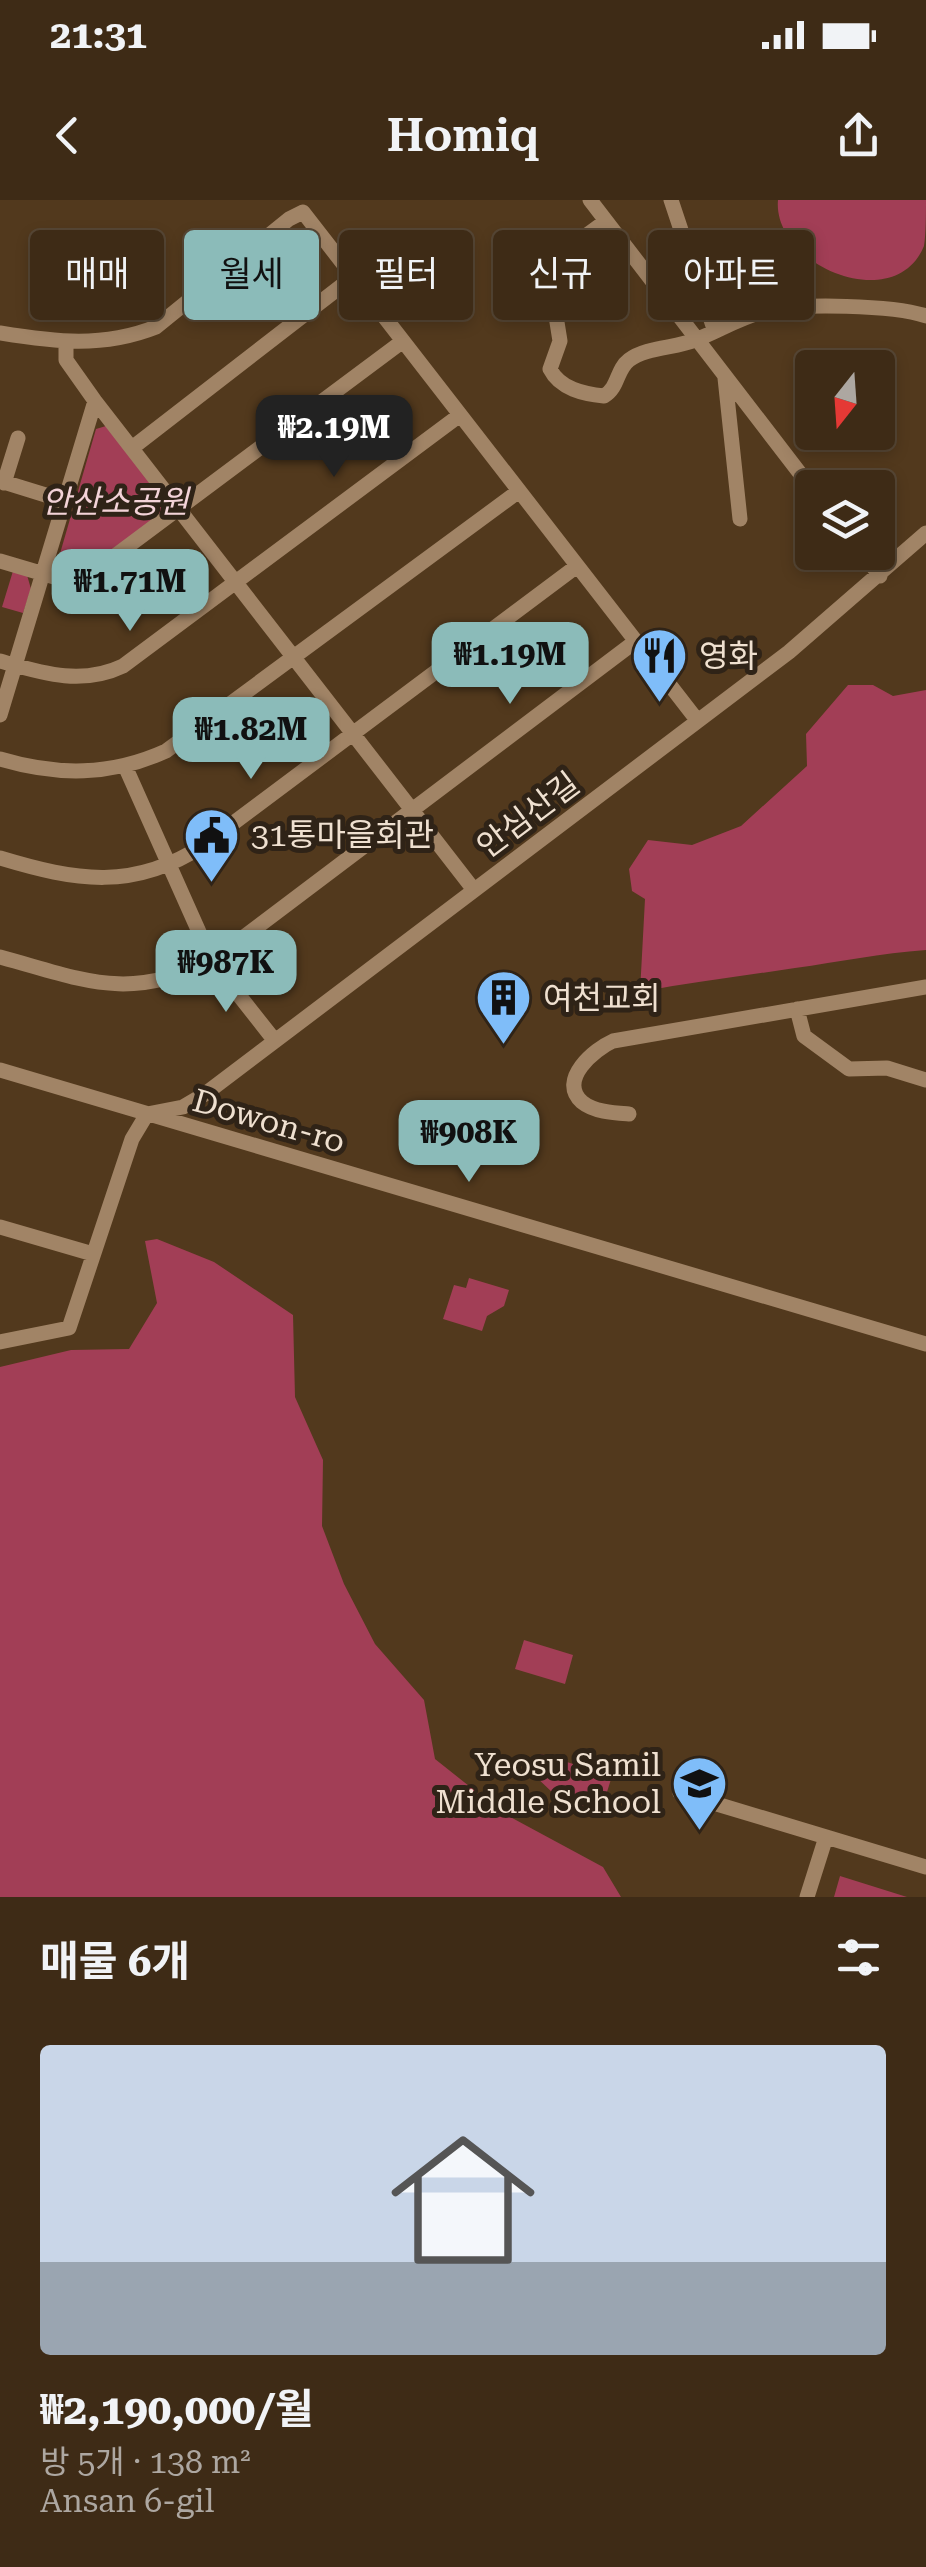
<!DOCTYPE html>
<html lang="ko">
<meta charset="utf-8">
<style>
:root{--surface:#3e2b16;--page:#493723;--text:#f1f3f6;--muted:#ada7a1;--line:#574735;--accent:#8bbbb9}
body{margin:0;font-family:"Roboto Serif","Noto Sans KR",serif;background:var(--page);color:var(--text);height:100vh;display:flex;flex-direction:column;font-size:38px;white-space:nowrap}
*{box-sizing:border-box;margin:0}
p{font-size:32px;color:var(--muted)}
.icon{flex:none;width:55px;height:55px;fill:none;stroke:currentColor;stroke-width:2;stroke-linecap:round;stroke-linejoin:round}
.map{position:relative;height:1697px;overflow:hidden}
.details{display:flex;flex-direction:column;background:var(--surface);flex:1}
.details>*{flex:none}
.top-card{position:absolute;left:30px;top:30px;width:868px;height:90px;display:flex;gap:20px}
.needle{width:65px;rotate:197deg}
.controls{position:absolute;left:795px;top:150px;display:grid;gap:20px}
.controls a{display:grid;place-items:center;width:100px;height:100px;border-radius:10px;background:var(--surface);box-shadow:0 5px 15px #0003,0 0 0 2px var(--line);font-size:50px}
.price{position:absolute;translate:-50% -85px;padding:0 22px;border-radius:20px;background:var(--accent);color:#111;font-size:32px;line-height:65px;filter:drop-shadow(0 2px 5px #0008)}
.price::after{content:'';position:absolute;left:50%;top:60px;width:30px;height:22px;margin-left:-15px;background:inherit;clip-path:polygon(0 0,100% 0,50% 100%)}
.price.current{background:#222;color:#fff}
ul{padding:0;list-style:none}
li{display:grid;align-content:center;gap:20px;height:530px;padding:0 40px}
li span{display:grid;place-items:center;height:310px;border-radius:10px;color:#555}
li>.icon{margin-inline-start:auto}
span .icon{width:180px;height:180px;fill:#fffc;stroke-width:1}
li b{font-size:42px}
h2{display:flex;justify-content:space-between;align-items:center;height:120px;padding:0 40px;font-size:42px}
.pill{padding:0 35px;border-radius:10px;background:var(--surface);box-shadow:0 5px 15px #0003,0 0 0 2px var(--line);font-size:35px;line-height:90px}
.pill.current{background:var(--accent);color:#111}
.status{display:flex;justify-content:space-between;align-items:center;height:70px;padding:0 50px;background:var(--surface);direction:ltr}
.status svg{height:28px;fill:currentColor}
header{display:flex;justify-content:space-between;align-items:center;height:130px;padding:0 40px;background:var(--surface);font-size:45px;font-weight:600}
.map>svg:first-child{display:block}
.green{fill:#a23e56}
.lines{fill:none;stroke-linecap:round;stroke-linejoin:round}
.minor{stroke:#a18466;stroke-width:15}
.labels{text-anchor:middle;stroke-width:10;stroke-linejoin:round;paint-order:stroke}
.park-label{font-size:32px;font-style:italic;fill:#f3d3d8;stroke:#2f2317}
.poi-label{font-size:32px;fill:#efe0d0;stroke:#2f2317;text-anchor:start}
.street-label{font-size:32px;fill:#efe0d0;stroke:#2f2317}
</style>
<div class="status"><b>21:31</b><svg viewBox="0 0 49 12"><path d="M0 12V9h3v3zM5 12V6h3v6zM10 12V3h3v9zM15 12V0h3v12zM26 1h20v11H26zM47 4h2v5h-2z"/></svg></div>
<header><svg class="icon" aria-label="back" viewBox="0 0 24 24"><path d="M15 5l-7 7 7 7"/></svg>Homiq<svg class="icon" aria-label="share" viewBox="0 0 24 24"><path d="M12 15V3M7 8l5-5 5 5M5 13v7h14v-7"/></svg></header>
<div class="map">
<svg width="926" height="1697" viewBox="0 0 926 1697">
<rect width="100%" height="100%" fill="#52391d"/>
<path class="green" d="M 778,0 L 926,0 C 926,14 926,34 924,46 C 895,117 772,65 778,0 Z
M 106,226 L 165,301 L 163,312 L 77,376 L 59,373 L 57,364 L 96,229 Z
M 13,371 L 27,375 L 31,389 L 23,413 L 2,407 Z
M 848,485 L 873,485 L 893,496 L 926,490 L 926,750 C 881,753 839,762 795,768 C 743,776 692,782 640,792 L 645,699 L 632,691 L 629,669 L 648,640 L 692,645 L 741,626 L 807,566 L 806,534 Z
M 157,1039 L 214,1062 L 293,1115 L 295,1197 L 323,1260 L 322,1326 L 344,1384 L 375,1444 L 424,1500 L 435,1559 L 503,1613 L 603,1667 L 621,1697 L 0,1697 L 0,1167 L 71,1150 L 129,1149 L 157,1103 L 145,1041 Z
M 469,1078 L 509,1090 L 504,1106 L 487,1116 L 482,1131 L 443,1119 L 454,1085 L 466,1088 Z
M 524,1440 L 573,1455 L 565,1484 L 515,1469 Z
M 541,1554 L 612,1576 L 602,1608 L 584,1603 L 580,1615 L 574,1613 L 534,1575 Z
M 840,1676 L 907,1697 L 834,1697 Z"/>
<g class="lines">
<path class="minor" d="M 590,0 L 812,289
M 671,0 L 714,129
M 606,21 L 580,40 L 563,68 L 556,116 L 560,141 L 550,169 C 560,189 584,194 604,196 C 619,187 616,170 629,160 C 646,147 676,148 695,140 C 719,131 740,117 766,111 C 799,103 894,105 926,116
M 0,133 C 55,142 103,148 156,127 L 289,19 L 303,12 L 697,520
M 66,143 L 66,160 L 95,201 L 474,690
M 725,178 L 740,319
M 132,248 L 353,77
M 0,281 L 65,301
M 4,283 L 18,238
M 862,352 L 880,376
M 0,361 L 71,382 L 84,379 L 403,141
M 0,461 C 42,473 81,486 123,466 L 460,215
M 0,515 L 95,201
M 0,559 C 57,576 111,576 166,551 L 519,291
M 125,566 L 212,761 L 275,841
M 0,658 C 76,681 134,691 204,645 L 577,366
M 0,757 C 85,780 127,802 212,761 L 636,441
M 797,809 L 804,836 L 849,869 L 887,868 L 926,880
M 0,870 L 926,1144
M 629,914 C 615,913 594,912 582,902 C 557,880 595,849 613,841 L 926,787
M 0,1027 L 93,1054
M 0,1142 L 69,1128 L 132,939 L 147,914 L 183,907 L 205,894 L 789,452 L 926,333
M 680,1593 L 926,1667
M 807,1697 L 826,1637"/>
</g>
<defs>
<symbol id="restaurant-pin" viewBox="-11 -11 22 30"><path d="M0 17L-7.5 6A9.5 9.5 0 1 1 7.5 6Z" fill="#7fbdf9" stroke="#2f2317"/><path d="M-5-6h1v4h1v-4h1v4h1v-4h1v5L-1.5 .5V6h-2V.5L-5-1ZM5-6V6H3V1.5H1.5Q1.5-4 5-6Z" fill="#111"/></symbol>
<symbol id="civic-pin" viewBox="-11 -11 22 30"><path d="M0 17L-7.5 6A9.5 9.5 0 1 1 7.5 6Z" fill="#7fbdf9" stroke="#2f2317"/><path d="M-.6-6.5H3V-4.5H.6V-3L4-1V1h2V6H-6V1h2V-1L-.6-3ZM-1.2 2.5V6h2.4V2.5Z" fill="#111"/></symbol>
<symbol id="building-pin" viewBox="-11 -11 22 30"><path d="M0 17L-7.5 6A9.5 9.5 0 1 1 7.5 6Z" fill="#7fbdf9" stroke="#2f2317"/><path d="M-4-6H4V6H1V3H-1V6H-4ZM-2.5-4.3h1.7v1.8h-1.7ZM.8-4.3h1.7v1.8H.8ZM-2.5-1h1.7V.8h-1.7ZM.8-1h1.7V.8H.8Z" fill="#111"/></symbol>
<symbol id="school-pin" viewBox="-11 -11 22 30"><path d="M0 17L-7.5 6A9.5 9.5 0 1 1 7.5 6Z" fill="#7fbdf9" stroke="#2f2317"/><path d="M0-5L7-2L0 1L-7-2ZM-4 1L0 2.5L4 1V4Q0 6-4 4Z" fill="#111"/></symbol>
</defs>
<g fill-rule="evenodd">
<use href="#restaurant-pin" x="628" y="424" width="63" height="86"/>
<use href="#civic-pin" x="180" y="604" width="63" height="86"/>
<use href="#building-pin" x="472" y="766" width="63" height="86"/>
<use href="#school-pin" x="668" y="1552" width="63" height="86"/>
</g>
<g class="labels">
<g class="park-label">
<text x="115" y="313">안산소공원</text>
</g>
<g class="poi-label">
<text x="699" y="467">영화</text>
<text x="251" y="646">31통마을회관</text>
<text x="543" y="809">여천교회</text>
<text x="661" y="1576" text-anchor="end">Yeosu Samil<tspan x="661" dy="37">Middle School</tspan></text>
</g>
<g class="street-label">
<text transform="translate(528 615) rotate(-37)" y="11">안심산길</text>
<text transform="translate(269 921) rotate(16)" y="11">Dowon-ro</text>
</g>
</g>
</svg>
<div class="controls">
<a><svg class="needle" viewBox="-14 -14 28 28"><path d="M0-13l5 13h-10z" fill="#e53935"/><path d="M0 13l5-13h-10z" fill="#ada7a1"/></svg></a>
<a><svg class="icon" aria-label="layers" viewBox="0 0 24 24"><path d="M12 4l9 5-9 5-9-5zM3 14l9 5 9-5"/></svg></a>
</div>
<b class="price current" style="left:334px;top:280px">₩2.19M</b>
<b class="price" style="left:130px;top:434px">₩1.71M</b>
<b class="price" style="left:510px;top:507px">₩1.19M</b>
<b class="price" style="left:251px;top:582px">₩1.82M</b>
<b class="price" style="left:226px;top:815px">₩987K</b>
<b class="price" style="left:469px;top:985px">₩908K</b>
<div class="top-card">
<a class="pill">매매</a>
<a class="pill current">월세</a>
<a class="pill">필터</a>
<a class="pill">신규</a>
<a class="pill">아파트</a>
</div>
</div>
<section class="details">
<h2>매물 6개<svg class="icon" aria-label="filters" viewBox="0 0 24 24"><path d="M4 7h16M4 17h16"/><circle cx="9" cy="7" r="2"/><circle cx="15" cy="17" r="2"/></svg></h2>
<ul>
<li><span style="background:linear-gradient(#c9d6e8 70%,#9aa5b1 0)"><svg class="icon" aria-label="home" viewBox="0 0 24 24"><path d="M3 11l9-7 9 7M6 9v11h12V9"/></svg></span><div><b>₩2,190,000/월</b><p>방 5개 · 138 m²</p><p>Ansan 6-gil</p></div></li>
</ul>
</section>
